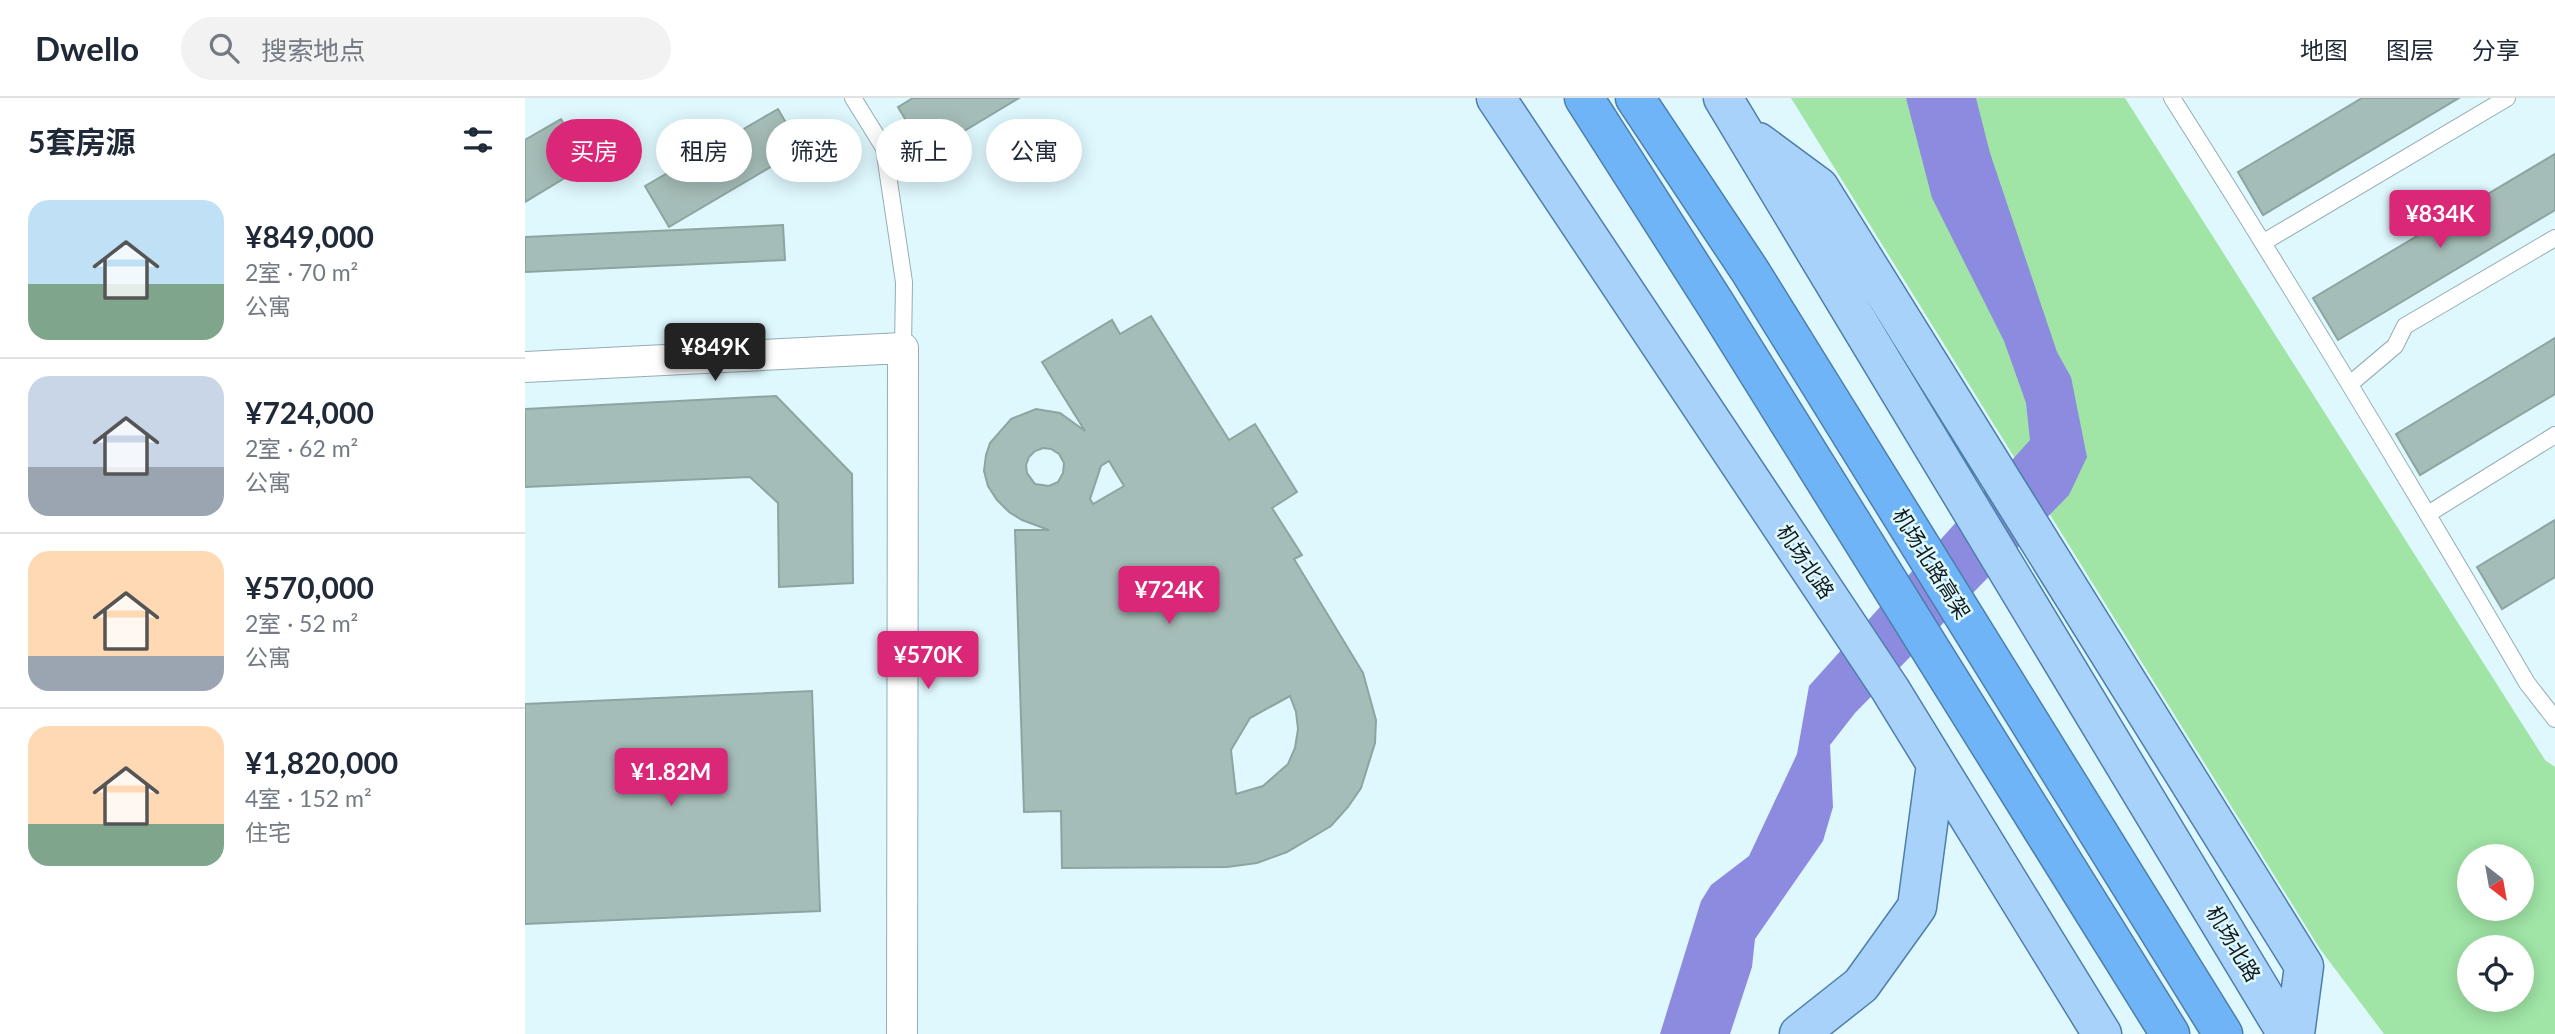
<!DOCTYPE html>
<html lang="zh">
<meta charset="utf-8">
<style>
:root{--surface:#fff;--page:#f2f2f3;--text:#1f2937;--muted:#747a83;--line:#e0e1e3;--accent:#db2777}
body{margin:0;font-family:Lato,"Noto Sans SC",sans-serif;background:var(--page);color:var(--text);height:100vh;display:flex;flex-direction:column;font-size:26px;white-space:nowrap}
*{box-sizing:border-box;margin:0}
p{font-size:23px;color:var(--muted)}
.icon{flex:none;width:38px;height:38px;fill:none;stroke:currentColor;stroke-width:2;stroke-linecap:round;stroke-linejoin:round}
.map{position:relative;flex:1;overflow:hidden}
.side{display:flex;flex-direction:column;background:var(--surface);width:525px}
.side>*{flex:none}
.guide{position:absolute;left:21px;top:21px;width:665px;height:63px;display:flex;gap:14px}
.needle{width:46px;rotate:149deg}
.controls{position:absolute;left:1932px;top:746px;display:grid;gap:14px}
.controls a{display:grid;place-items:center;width:77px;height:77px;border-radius:50%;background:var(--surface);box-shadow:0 4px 18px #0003;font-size:35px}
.price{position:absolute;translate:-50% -60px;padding:0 16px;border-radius:7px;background:var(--accent);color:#fff;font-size:23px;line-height:46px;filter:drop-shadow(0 2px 4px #0008)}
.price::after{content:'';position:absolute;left:50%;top:42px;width:21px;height:16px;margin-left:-10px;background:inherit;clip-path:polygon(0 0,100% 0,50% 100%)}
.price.selected{background:#222;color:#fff}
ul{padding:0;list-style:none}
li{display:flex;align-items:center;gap:21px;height:175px;padding:0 28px}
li+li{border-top:2px solid var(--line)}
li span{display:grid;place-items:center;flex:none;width:196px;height:140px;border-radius:21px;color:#555}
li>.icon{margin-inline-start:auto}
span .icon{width:84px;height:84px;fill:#fffc;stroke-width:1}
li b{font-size:30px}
h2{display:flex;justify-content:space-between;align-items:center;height:84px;padding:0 28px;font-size:30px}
.tag{padding:0 24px;border-radius:32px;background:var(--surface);box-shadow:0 4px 18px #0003;font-size:24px;line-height:63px}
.tag.selected{background:var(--accent);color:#fff}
header{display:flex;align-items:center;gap:42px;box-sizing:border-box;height:98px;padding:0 35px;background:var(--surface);border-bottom:2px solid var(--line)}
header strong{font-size:33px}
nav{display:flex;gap:38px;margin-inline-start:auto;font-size:24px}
.search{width:490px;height:63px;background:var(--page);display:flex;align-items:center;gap:18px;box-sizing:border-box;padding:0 24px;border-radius:38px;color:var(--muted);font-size:26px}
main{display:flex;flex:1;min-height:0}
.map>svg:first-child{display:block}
.green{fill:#a0e5a6;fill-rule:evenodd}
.water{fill:#8c8bdf}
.building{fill:#a5bdb8;stroke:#8da5a0;stroke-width:2;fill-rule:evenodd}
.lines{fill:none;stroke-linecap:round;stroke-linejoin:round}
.lane-casing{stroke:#95adb3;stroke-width:18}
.street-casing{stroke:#95adb3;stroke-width:32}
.primary-casing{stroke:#4e7eaa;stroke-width:41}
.highway-casing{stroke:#4e7eaa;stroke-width:41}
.lane{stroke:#fff;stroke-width:16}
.street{stroke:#fff;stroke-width:30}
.primary{stroke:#a9d2fa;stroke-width:38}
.highway{stroke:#6fb4f6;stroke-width:38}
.labels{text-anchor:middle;stroke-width:5;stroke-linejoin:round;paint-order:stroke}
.street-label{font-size:21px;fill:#121b1d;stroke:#def8fe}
</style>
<header>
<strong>Dwello</strong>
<div class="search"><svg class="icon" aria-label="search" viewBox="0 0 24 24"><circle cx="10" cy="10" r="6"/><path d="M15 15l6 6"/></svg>搜索地点</div>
<nav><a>地图</a><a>图层</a><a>分享</a></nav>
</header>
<main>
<section class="side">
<h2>5套房源<svg class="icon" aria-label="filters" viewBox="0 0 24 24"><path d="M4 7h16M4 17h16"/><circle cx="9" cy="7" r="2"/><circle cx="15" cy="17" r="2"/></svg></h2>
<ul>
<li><span style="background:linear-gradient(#bfe0f5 60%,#7fa58c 0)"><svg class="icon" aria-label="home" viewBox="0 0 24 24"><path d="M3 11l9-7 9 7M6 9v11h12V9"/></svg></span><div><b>¥849,000</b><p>2室 · 70 m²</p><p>公寓</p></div></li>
<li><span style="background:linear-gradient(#c9d6e8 65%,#9aa5b1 0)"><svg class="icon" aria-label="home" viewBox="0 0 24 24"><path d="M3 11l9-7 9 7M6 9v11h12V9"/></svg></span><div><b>¥724,000</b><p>2室 · 62 m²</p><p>公寓</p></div></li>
<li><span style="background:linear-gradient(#ffd9b3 75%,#9aa5b1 0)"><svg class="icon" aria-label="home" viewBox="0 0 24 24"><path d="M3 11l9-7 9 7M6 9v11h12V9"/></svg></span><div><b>¥570,000</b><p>2室 · 52 m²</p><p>公寓</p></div></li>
<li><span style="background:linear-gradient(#ffd9b3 70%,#7fa58c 0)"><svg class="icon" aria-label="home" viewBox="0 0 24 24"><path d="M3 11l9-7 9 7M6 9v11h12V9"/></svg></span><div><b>¥1,820,000</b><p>4室 · 152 m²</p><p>住宅</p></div></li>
</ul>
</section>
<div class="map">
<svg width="2030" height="936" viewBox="0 0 2030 936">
<rect width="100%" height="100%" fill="#def8fe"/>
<path class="green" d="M 1266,0 L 1600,0 L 2020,662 L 2030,669 L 2030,936 L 1859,936 L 1795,851 ZM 1944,758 L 1997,758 L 1997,810 L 1944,810 ZM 1944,849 L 1997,849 L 1997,901 L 1944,901 Z"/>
<path class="water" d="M 1381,0 L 1451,0 L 1465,55 L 1532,254 L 1546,279 L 1562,359 L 1544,397 L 1330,615 L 1305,647 L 1308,709 L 1298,743 L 1230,841 L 1227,869 L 1205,936 L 1135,936 L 1176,803 L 1186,787 L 1224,758 L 1272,656 L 1284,588 L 1505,342 L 1501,305 L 1479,243 L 1407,100 Z"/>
<path class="building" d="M 388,0 L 494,0 L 401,56 L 373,9 Z
M 1837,0 L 1934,0 L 1738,117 L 1713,74 Z
M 253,11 L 276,51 L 144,129 L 120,88 Z
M 36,21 L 63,66 L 0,104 L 0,42 Z
M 2030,56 L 2030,112 L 1813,242 L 1788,200 Z
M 258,127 L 260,162 L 0,174 L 0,139 Z
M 626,218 L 704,342 L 730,326 L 772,394 L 747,410 L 777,457 L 769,461 L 838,575 L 851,622 L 850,645 L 836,690 L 823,709 L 806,728 L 762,754 L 732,765 L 702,769 L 537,770 L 536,713 L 499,714 L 490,432 L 524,432 L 497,422 L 484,414 L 472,402 L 463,388 L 459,373 L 461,357 L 465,345 L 486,321 L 511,311 L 535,315 L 560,333 L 517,264 L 587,222 L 595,236 ZM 518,350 L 526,351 L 534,356 L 539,365 L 538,375 L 533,384 L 524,388 L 510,386 L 502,375 L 501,367 L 504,359 L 510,353 ZM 584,363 L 599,388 L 568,406 L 565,401 L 576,368 ZM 765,598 L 771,614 L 773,631 L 770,650 L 763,666 L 738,688 L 711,696 L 706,652 L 725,620 Z
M 2030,240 L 2030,296 L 1895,377 L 1871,336 Z
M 251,298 L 327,376 L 328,485 L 254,489 L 253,405 L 225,379 L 0,389 L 0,311 Z
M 2030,422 L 2030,479 L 1977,511 L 1952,469 Z
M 287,593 L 295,813 L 0,826 L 0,606 Z"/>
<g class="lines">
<defs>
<path id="lane" d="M 328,0 L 359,50 L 379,184 L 378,250
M 1647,0 C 1769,192 1887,388 2002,585 L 2030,621
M 1739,144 L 1982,0
M 1825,286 L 1870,248 L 1880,228 L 2030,140
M 1903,416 L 2030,337"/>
<path id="street" d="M 0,269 L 378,250 L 377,936"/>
<path id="primary" d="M 971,0 L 1365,591 L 1577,936
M 1198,0 L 1762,936
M 1233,44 L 1294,89 L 1779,868 L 1770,936
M 1274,936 L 1336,887 L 1392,809 L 1411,666"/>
<path id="highway" d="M 1059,0 L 1191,207 L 1645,936
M 1110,0 L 1225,173 L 1698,936"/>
</defs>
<use href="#lane" class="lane-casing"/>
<use href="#street" class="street-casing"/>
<use href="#primary" class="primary-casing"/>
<use href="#highway" class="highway-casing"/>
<use href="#lane" class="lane"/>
<use href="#street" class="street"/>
<use href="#primary" class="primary"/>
<use href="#highway" class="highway"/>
</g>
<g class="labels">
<g class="street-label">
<text transform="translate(1280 464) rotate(56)" y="7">机场北路</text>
<text transform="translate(1406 466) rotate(58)" y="7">机场北路高架</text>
<text transform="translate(1708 846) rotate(59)" y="7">机场北路</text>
</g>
</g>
</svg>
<div class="controls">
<a><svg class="needle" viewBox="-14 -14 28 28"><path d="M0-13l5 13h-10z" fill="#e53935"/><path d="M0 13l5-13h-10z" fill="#747a83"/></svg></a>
<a><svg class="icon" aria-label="locate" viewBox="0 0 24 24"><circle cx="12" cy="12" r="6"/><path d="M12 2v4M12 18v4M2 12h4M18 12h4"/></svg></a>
</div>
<b class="price" style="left:1915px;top:152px">¥834K</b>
<b class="price selected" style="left:190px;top:285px">¥849K</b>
<b class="price" style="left:644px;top:528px">¥724K</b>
<b class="price" style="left:403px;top:593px">¥570K</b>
<b class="price" style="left:146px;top:710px">¥1.82M</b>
<div class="guide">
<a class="tag selected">买房</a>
<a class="tag">租房</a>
<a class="tag">筛选</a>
<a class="tag">新上</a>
<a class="tag">公寓</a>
</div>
</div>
</main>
